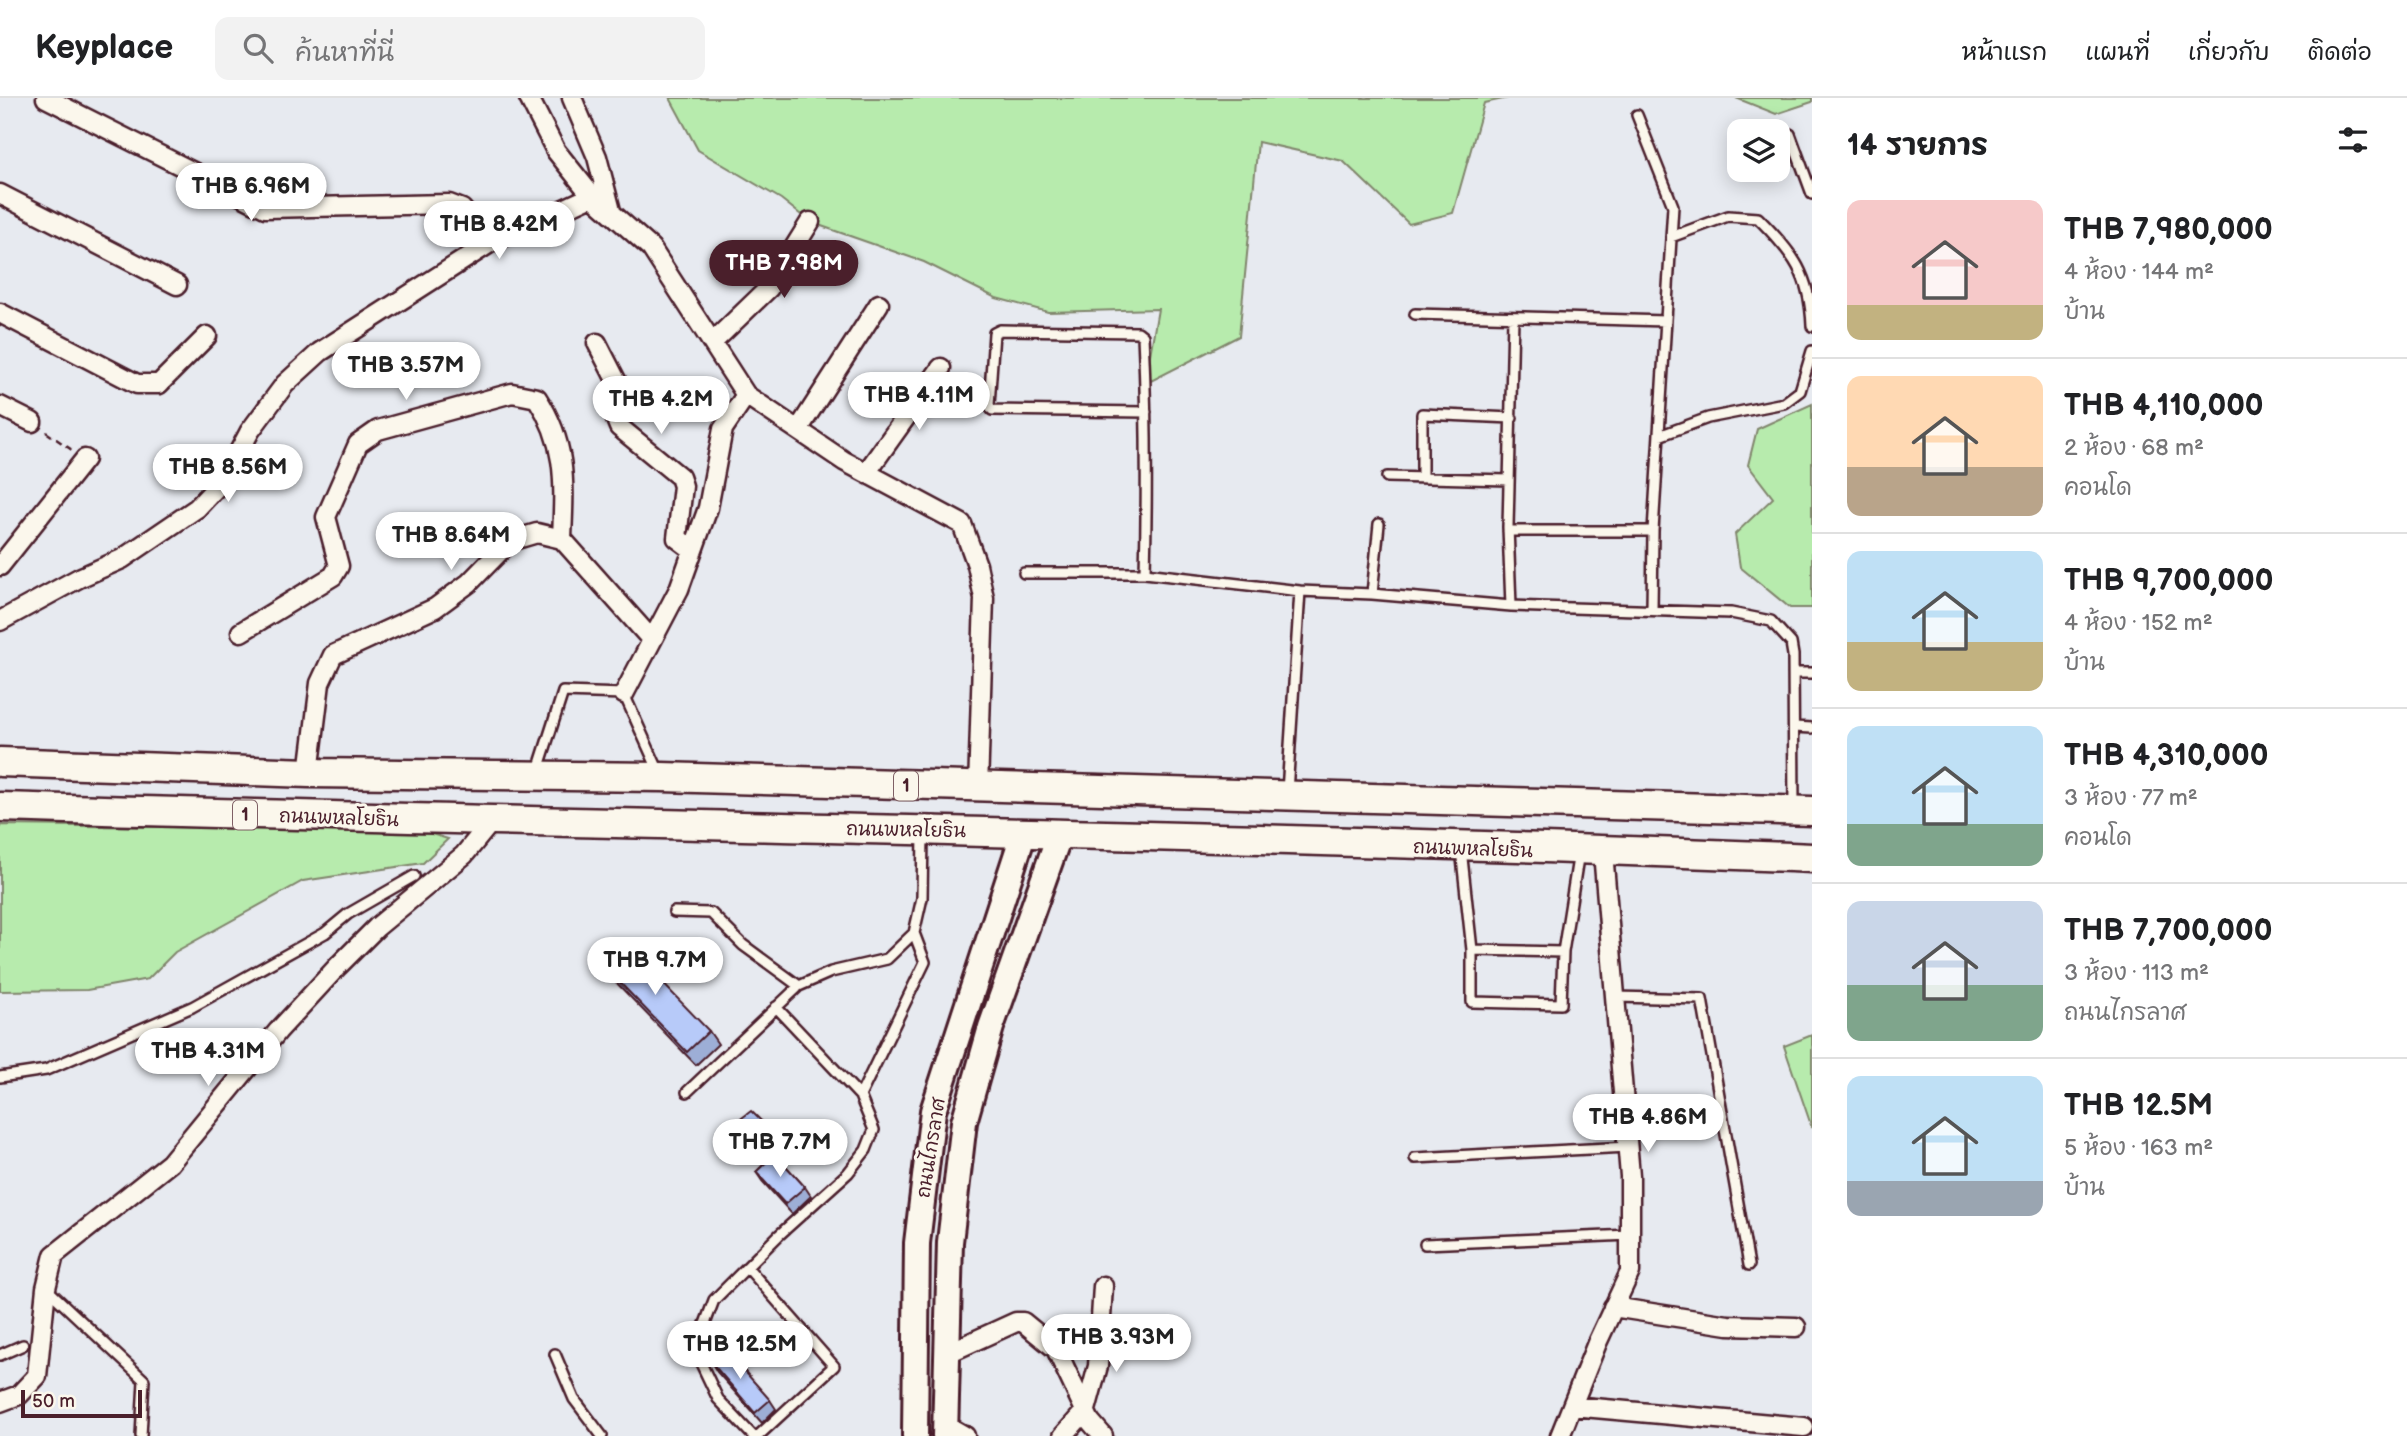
<!DOCTYPE html>
<html lang="th">
<meta charset="utf-8">
<style>
:root{--surface:#fff;--page:#f2f2f2;--text:#202124;--muted:#757577;--line:#e0e0e0;--accent:#4a1f2b}
body{margin:0;font-family:"Balsamiq Sans","Playpen Sans Thai",sans-serif;background:var(--page);color:var(--text);height:100vh;display:flex;flex-direction:column;font-size:26px;white-space:nowrap}
*{box-sizing:border-box;margin:0}
p{font-size:23px;color:var(--muted)}
.icon{flex:none;width:38px;height:38px;fill:none;stroke:currentColor;stroke-width:2;stroke-linecap:round;stroke-linejoin:round}
.map{position:relative;flex:1;overflow:hidden}
.sheet{display:flex;flex-direction:column;background:var(--surface);width:595px}
.sheet>*{flex:none}
.controls{position:absolute;left:1727px;top:21px;display:grid;gap:14px}
.controls a{display:grid;place-items:center;width:63px;height:63px;border-radius:14px;background:var(--surface);box-shadow:0 4px 18px #0003;font-size:35px}
.scale{position:absolute;left:21px;bottom:18px;width:121px;box-sizing:border-box;padding-left:7px;border:4px solid #4a1f2b;border-top:0;font-size:19px;line-height:24px;white-space:nowrap;color:#4a1f2b;-webkit-text-stroke:5px #fbf7ec;paint-order:stroke}
.price{position:absolute;translate:-50% -60px;padding:0 16px;border-radius:24px;background:#fff;color:#222;font-size:23px;line-height:46px;filter:drop-shadow(0 2px 4px #0008)}
.price::after{content:'';position:absolute;left:50%;top:42px;width:21px;height:16px;margin-left:-10px;background:inherit;clip-path:polygon(0 0,100% 0,50% 100%)}
.price.current{background:var(--accent);color:#fff}
ul{padding:0;list-style:none}
li{display:flex;align-items:center;gap:21px;height:175px;padding:0 35px}
li+li{border-top:2px solid var(--line)}
li span{display:grid;place-items:center;flex:none;width:196px;height:140px;border-radius:14px;color:#555}
li>.icon{margin-inline-start:auto}
span .icon{width:84px;height:84px;fill:#fffc;stroke-width:1}
li b{font-size:30px}
h2{display:flex;justify-content:space-between;align-items:center;height:84px;padding:0 35px;font-size:30px}
header{display:flex;align-items:center;gap:42px;box-sizing:border-box;height:98px;padding:0 35px;background:var(--surface);border-bottom:2px solid var(--line)}
header strong{font-size:33px}
nav{display:flex;gap:38px;margin-inline-start:auto;font-size:24px}
.search{width:490px;height:63px;background:var(--page);display:flex;align-items:center;gap:18px;box-sizing:border-box;padding:0 24px;border-radius:14px;color:var(--muted);font-size:26px}
main{display:flex;flex:1;min-height:0}
.map>svg:first-child{display:block}
.green{fill:#b7ebad;stroke:#80856c;stroke-width:2}
.lines{fill:none;stroke-linecap:round;stroke-linejoin:round}
.lane-casing{stroke:#4a1f2b;stroke-width:14}
.street-casing{stroke:#4a1f2b;stroke-width:23}
.secondary-casing{stroke:#4a1f2b;stroke-width:30}
.primary-casing{stroke:#4a1f2b;stroke-width:33}
.path{stroke:#4a1f2b;stroke-width:2.5;stroke-dasharray:7 5;stroke-linecap:butt}
.lane{stroke:#fbf7ec;stroke-width:9}
.street{stroke:#fbf7ec;stroke-width:18}
.secondary{stroke:#fbf7ec;stroke-width:24}
.primary{stroke:#fbf7ec;stroke-width:28}
.wall{fill:#9daed6;stroke:#4a1f2b;stroke-width:2}
.building{fill:#b7caf9;stroke:#4a1f2b;stroke-width:2}
.labels{text-anchor:middle;stroke-width:6;stroke-linejoin:round;paint-order:stroke}
.shield{fill:#fbf7ec;stroke:#7f6065;stroke-width:2}
.shield-label{font-size:18px;font-weight:bold;fill:#4a1f2b}
.street-label{font-size:19px;fill:#4a1f2b;stroke:#fbf7ec}
</style>
<header>
<strong>Keyplace</strong>
<div class="search"><svg class="icon" aria-label="search" viewBox="0 0 24 24"><circle cx="10" cy="10" r="6"/><path d="M15 15l6 6"/></svg>ค้นหาที่นี่</div>
<nav><a>หน้าแรก</a><a>แผนที่</a><a>เกี่ยวกับ</a><a>ติดต่อ</a></nav>
</header>
<main>
<div class="map">
<svg width="1812" height="1338" viewBox="0 0 1812 1338">
<rect width="100%" height="100%" fill="#e7eaf0"/>
<filter id="ink" filterUnits="userSpaceOnUse"><feTurbulence type="fractalNoise" baseFrequency=".0143" numOctaves="2"/><feDisplacementMap in="SourceGraphic" scale="14" xChannelSelector="R" yChannelSelector="G"/><feConvolveMatrix kernelMatrix="1 2 1 2 8 2 1 2 1" color-interpolation-filters="sRGB"/></filter>
<g filter="url(#ink)">
<path class="green" d="M 670,0 L 1508,0 L 1484,5 L 1453,115 L 1409,126 L 1343,63 L 1258,44 L 1239,238 L 1145,286 L 1158,211 L 1048,214 L 996,200 L 924,164 L 810,124 L 781,101 L 698,52 Z
M 1736,0 L 1812,0 L 1812,4 L 1776,16 Z
M 1812,306 L 1812,510 L 1790,510 L 1740,469 L 1735,436 L 1773,400 L 1748,367 L 1757,331 Z
M 0,727 L 418,732 L 448,741 L 423,765 L 303,783 L 175,854 L 148,881 L 87,892 L 0,893 Z
M 1812,937 L 1812,1030 L 1784,948 Z"/>
<g class="lines">
<defs>
<path id="lane" d="M 1637,17 L 1673,108 L 1653,433 L 1652,512
M 1790,36 L 1812,96
M 1671,139 L 1728,118 L 1758,120 C 1794,156 1810,177 1812,228
M 1415,216 L 1666,223
M 1659,338 L 1708,320 L 1784,305 L 1800,293 L 1812,253
M 1387,379 L 1509,382
M 1422,380 L 1422,316 L 1512,320
M 1508,433 L 1653,433
M 1024,475 L 1145,475 L 1300,493 L 1372,496 L 1511,508 L 1731,515 L 1771,523 L 1791,545 L 1793,557 L 1794,711
M 1145,475 C 1147,396 1147,318 1143,238 L 1138,234 L 1000,232 L 994,235 L 989,307 L 992,312 L 1146,314
M 1372,496 L 1379,426
M 1511,508 L 1508,429 L 1513,219
M 1793,575 L 1812,575
M 1794,629 L 1812,630
M 538,672 L 563,594 L 624,596 L 660,676
M 1287,694 L 1300,493
M 1461,751 L 1472,852 L 1563,854 L 1579,754
M 674,814 L 711,815 L 743,847 L 799,888
M 1472,852 L 1472,904 L 1561,906 L 1563,854
M 1615,899 L 1702,901 L 1749,1167
M 776,909 L 860,998
M 0,979 L 46,972 L 192,909 L 325,835 L 348,816 L 414,778
M 687,994 L 799,888 L 831,874 L 887,861 L 914,835 L 922,800 L 923,736
M 1625,1024 L 1721,1014
M 1415,1060 L 1628,1049
M 1425,1146 L 1630,1137
M 747,1169 L 834,1268 L 758,1338
M 46,1190 L 144,1282 L 141,1338
M 555,1256 L 574,1301 L 602,1338
M 0,1257 L 23,1247
M 753,1338 L 718,1301 L 698,1259 L 703,1231 L 714,1202 L 779,1137 L 848,1075 L 866,1052 L 874,1032 L 860,998 L 925,864 L 914,835"/>
<path id="street" d="M 46,0 L 265,110 L 449,106 L 462,111 L 490,145
M 529,0 L 556,53 L 592,98 L 651,150 L 746,297 L 844,363 L 962,426 L 977,467 L 984,500 L 978,691
M 572,0 L 597,59 L 611,113
M 0,96 L 177,187
M 0,215 L 137,286 L 159,286 L 207,238
M 713,244 L 769,190 L 810,124
M 597,245 L 617,284 L 615,319 L 619,329 L 680,379 L 683,388 L 677,440 L 693,452
M 0,308 L 32,324
M 798,332 L 879,206
M 866,375 L 941,270
M 0,468 L 85,361
M 0,523 L 79,480 L 122,461 L 197,410 L 225,380 L 250,333 L 285,286 L 320,254 L 490,145 L 592,98
M 241,534 L 333,478 L 339,468 L 326,419 L 358,346 L 378,332 L 512,295 L 537,300 C 568,348 564,387 562,441
M 624,596 L 679,491 L 708,410 L 723,331 L 746,297
M 309,675 L 320,585 L 333,557 L 435,510 L 469,485 L 510,443 L 537,435 L 562,441 L 651,541
M 1613,1209 L 1728,1227 L 1796,1229
M 948,1255 L 1016,1224 L 1023,1224 L 1056,1251 L 1090,1323 L 1103,1338
M 0,1304 L 19,1297 L 37,1278 L 46,1190 L 54,1157 L 170,1065 L 278,933 L 338,868 L 377,829 L 464,757 L 491,724
M 1572,1308 L 1804,1329
M 946,1327 L 965,1338
M 1063,1338 L 1086,1312 L 1098,1268 L 1103,1188
M 1560,1338 L 1597,1245 L 1630,1174 L 1630,1078 L 1603,754"/>
<path id="secondary" d="M 915,1338 L 917,1145 L 933,1013 L 1024,734
M 945,1338 L 950,1144 L 964,1024 L 991,929 L 1060,735"/>
<path id="primary" d="M 0,664 L 309,675 L 662,679 L 1812,713
M 0,709 C 604,727 1208,735 1812,760"/>
</defs>
<use href="#lane" class="lane-casing"/>
<use href="#street" class="street-casing"/>
<use href="#secondary" class="secondary-casing"/>
<use href="#primary" class="primary-casing"/>
<path class="path" d="M 46,334 L 72,352"/>
<use href="#lane" class="lane"/>
<use href="#street" class="street"/>
<use href="#secondary" class="secondary"/>
<use href="#primary" class="primary"/>
</g>
<path class="wall" d="M 601,865 L 709,933 L 718,946 L 696,967 L 610,878 Z
M 734,1026 L 780,1041 L 784,1048 L 775,1056 L 805,1089 L 811,1098 L 792,1116 L 762,1083 L 756,1074 L 767,1063 L 739,1032 Z
M 711,1264 L 770,1302 L 776,1311 L 762,1325 L 717,1274 Z"/>
<path class="building" d="M 623,844 L 709,933 L 687,954 L 601,865 Z
M 751,1013 L 780,1041 L 763,1056 L 734,1026 Z
M 775,1056 L 805,1089 L 785,1106 L 756,1074 Z
M 725,1251 L 770,1302 L 755,1315 L 711,1264 Z"/>
</g>
<g class="labels">
<g class="shield">
<rect x="894" y="673.5" width="24" height="29" rx="5"/>
<rect x="233" y="702.5" width="24" height="29" rx="5"/>
</g>
<g class="shield-label">
<text x="906" y="694">1</text>
<text x="245" y="723">1</text>
</g>
<g class="street-label">
<text transform="translate(339 719) rotate(2)" y="7">ถนนพหลโยธิน</text>
<text transform="translate(906 731) rotate(1)" y="7">ถนนพหลโยธิน</text>
<text transform="translate(1473 750) rotate(2)" y="7">ถนนพหลโยธิน</text>
<text transform="translate(930 1050) rotate(-81)" y="7">ถนนไกรลาศ</text>
</g>
</g>
</svg>
<div class="controls">
<a><svg class="icon" aria-label="layers" viewBox="0 0 24 24"><path d="M12 4l9 5-9 5-9-5zM3 14l9 5 9-5"/></svg></a>
</div>
<div class="scale">50 m</div>
<b class="price" style="left:251px;top:125px">THB 6.96M</b>
<b class="price" style="left:499px;top:163px">THB 8.42M</b>
<b class="price current" style="left:784px;top:202px">THB 7.98M</b>
<b class="price" style="left:406px;top:304px">THB 3.57M</b>
<b class="price" style="left:919px;top:334px">THB 4.11M</b>
<b class="price" style="left:661px;top:338px">THB 4.2M</b>
<b class="price" style="left:228px;top:406px">THB 8.56M</b>
<b class="price" style="left:451px;top:474px">THB 8.64M</b>
<b class="price" style="left:655px;top:899px">THB 9.7M</b>
<b class="price" style="left:208px;top:990px">THB 4.31M</b>
<b class="price" style="left:1648px;top:1056px">THB 4.86M</b>
<b class="price" style="left:780px;top:1081px">THB 7.7M</b>
<b class="price" style="left:1116px;top:1276px">THB 3.93M</b>
<b class="price" style="left:740px;top:1283px">THB 12.5M</b>
</div>
<section class="sheet">
<h2>14 รายการ<svg class="icon" aria-label="filters" viewBox="0 0 24 24"><path d="M4 7h16M4 17h16"/><circle cx="9" cy="7" r="2"/><circle cx="15" cy="17" r="2"/></svg></h2>
<ul>
<li><span style="background:linear-gradient(#f6c9c9 75%,#c2b280 0)"><svg class="icon" aria-label="home" viewBox="0 0 24 24"><path d="M3 11l9-7 9 7M6 9v11h12V9"/></svg></span><div><b>THB 7,980,000</b><p>4 ห้อง · 144 m²</p><p>บ้าน</p></div></li>
<li><span style="background:linear-gradient(#ffd9b3 65%,#b9a48a 0)"><svg class="icon" aria-label="home" viewBox="0 0 24 24"><path d="M3 11l9-7 9 7M6 9v11h12V9"/></svg></span><div><b>THB 4,110,000</b><p>2 ห้อง · 68 m²</p><p>คอนโด</p></div></li>
<li><span style="background:linear-gradient(#bfe0f5 65%,#c2b280 0)"><svg class="icon" aria-label="home" viewBox="0 0 24 24"><path d="M3 11l9-7 9 7M6 9v11h12V9"/></svg></span><div><b>THB 9,700,000</b><p>4 ห้อง · 152 m²</p><p>บ้าน</p></div></li>
<li><span style="background:linear-gradient(#bfe0f5 70%,#7fa58c 0)"><svg class="icon" aria-label="home" viewBox="0 0 24 24"><path d="M3 11l9-7 9 7M6 9v11h12V9"/></svg></span><div><b>THB 4,310,000</b><p>3 ห้อง · 77 m²</p><p>คอนโด</p></div></li>
<li><span style="background:linear-gradient(#c9d6e8 60%,#7fa58c 0)"><svg class="icon" aria-label="home" viewBox="0 0 24 24"><path d="M3 11l9-7 9 7M6 9v11h12V9"/></svg></span><div><b>THB 7,700,000</b><p>3 ห้อง · 113 m²</p><p>ถนนไกรลาศ</p></div></li>
<li><span style="background:linear-gradient(#bfe0f5 75%,#9aa5b1 0)"><svg class="icon" aria-label="home" viewBox="0 0 24 24"><path d="M3 11l9-7 9 7M6 9v11h12V9"/></svg></span><div><b>THB 12.5M</b><p>5 ห้อง · 163 m²</p><p>บ้าน</p></div></li>
</ul>
</section>
</main>
